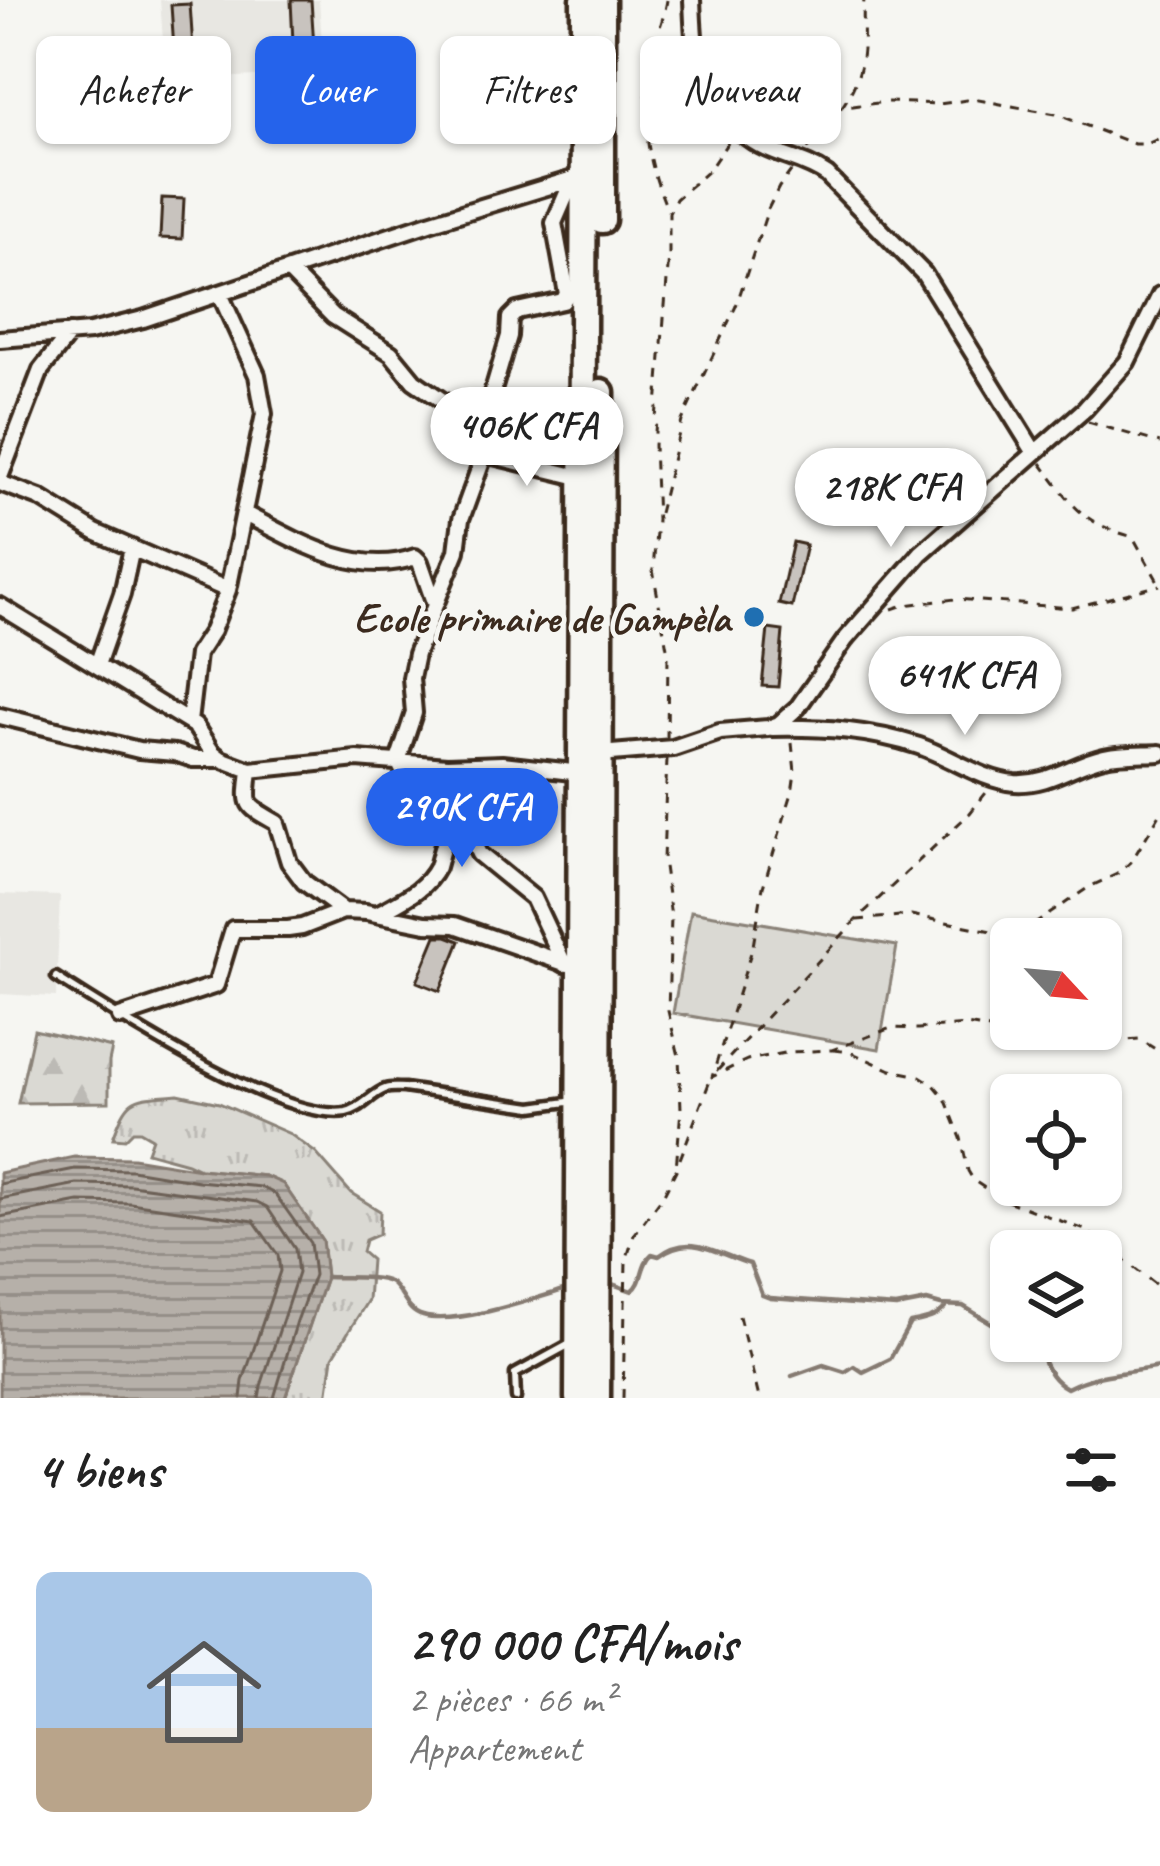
<!DOCTYPE html>
<html lang="fr">
<meta charset="utf-8">
<style>
:root{--surface:#fff;--page:#f2f2f2;--text:#222;--muted:#767676;--accent:#2563eb}
body{margin:0;font-family:Caveat,sans-serif;background:var(--page);color:var(--text);height:100vh;display:flex;flex-direction:column;font-size:45px;white-space:nowrap}
*{box-sizing:border-box;margin:0}
p{font-size:39px;color:var(--muted)}
.icon{flex:none;width:66px;height:66px;fill:none;stroke:currentColor;stroke-width:2;stroke-linecap:round;stroke-linejoin:round}
.map{position:relative;height:1398px;overflow:hidden}
.details{display:flex;flex-direction:column;background:var(--surface);flex:1}
.details>*{flex:none}
.top-card{position:absolute;left:36px;top:36px;width:1089px;height:108px;display:flex;gap:24px}
.needle{width:78px;rotate:116deg}
.controls{position:absolute;left:990px;top:918px;display:grid;gap:24px}
.controls a{display:grid;place-items:center;width:132px;height:132px;border-radius:18px;background:var(--surface);box-shadow:0 3px 9px #0004;font-size:60px}
.price{position:absolute;translate:-50% -102px;padding:0 27px;border-radius:42px;background:#fff;color:#222;font-size:39px;line-height:78px;filter:drop-shadow(0 3px 6px #0008)}
.price::after{content:'';position:absolute;left:50%;top:72px;width:36px;height:27px;margin-left:-18px;background:inherit;clip-path:polygon(0 0,100% 0,50% 100%)}
.price.active{background:var(--accent);color:#fff}
ul{padding:0;list-style:none}
li{display:flex;align-items:center;gap:36px;height:300px;padding:0 36px}
li span{display:grid;place-items:center;flex:none;width:336px;height:240px;border-radius:18px;color:#555}
li>.icon{margin-inline-start:auto}
span .icon{width:144px;height:144px;fill:#fffc;stroke-width:1}
li b{font-size:51px}
h2{display:flex;justify-content:space-between;align-items:center;height:144px;padding:0 36px;font-size:51px}
.tag{padding:0 42px;border-radius:18px;background:var(--surface);box-shadow:0 3px 9px #0004;font-size:42px;line-height:108px}
.tag.active{background:var(--accent);color:#fff}
.map>svg:first-child{display:block}
.built{fill:#e8e7e2}
.grass{fill:url(#grass-tufts);stroke:#8a8278;stroke-width:3}
.forest{fill:url(#forest-firs);stroke:#8a8278;stroke-width:3}
.pitch{fill:#dad9d3;stroke:#8a8278;stroke-width:3}
.water{fill:url(#water-rules);stroke:#857a71;stroke-width:3}
.lines{fill:none;stroke-linecap:round;stroke-linejoin:round}
.shore{stroke:#6c6056;stroke-width:3}
.stream{stroke:#857a71;stroke-width:4.5}
.building{fill:#c8c3be;stroke:#3b2a1e;stroke-width:3}
.lane-casing{stroke:#3b2a1e;stroke-width:15}
.street-casing{stroke:#3b2a1e;stroke-width:22}
.highway-casing{stroke:#3b2a1e;stroke-width:33}
.path{stroke:#3b2a1e;stroke-width:3;stroke-dasharray:9 9;stroke-linecap:butt}
.lane{stroke:#f6f6f2;stroke-width:6}
.street{stroke:#f6f6f2;stroke-width:14}
.highway{stroke:#f6f6f2;stroke-width:24}
.poi-dot{fill:#1f6fb2;stroke:#f6f6f2;stroke-width:4.5}
.labels{text-anchor:middle;stroke-width:9;stroke-linejoin:round;paint-order:stroke}
.poi-label{font-size:42px;font-weight:bold;fill:#3b2a1e;stroke:#f6f6f2;text-anchor:end}
</style>
<div class="map">
<svg width="1160" height="1398" viewBox="0 0 1160 1398">
<defs>
<pattern id="grass-tufts" width="24" height="20" patternUnits="userSpaceOnUse" patternTransform="scale(3)"><rect width="24" height="20" fill="#dad9d3"/><path d="M3 7l-1-3M5 7V3M7 7l1-3M15 17l-1-3M17 17v-4M19 17l1-3" fill="none" stroke="#bcbab5"/></pattern>
<pattern id="forest-firs" width="22" height="20" patternUnits="userSpaceOnUse" patternTransform="scale(3)"><rect width="22" height="20" fill="#dad9d3"/><path d="M5 1l3.5 6h-7zM16 11l3.5 6h-7z" fill="#bcbab5"/></pattern>
<pattern id="water-rules" width="6" height="5" patternUnits="userSpaceOnUse" patternTransform="scale(3)"><rect width="6" height="5" fill="#b6b0a9"/><path d="M0 2.5h6" fill="none" stroke="#958f89"/></pattern>
</defs>
<rect width="100%" height="100%" fill="#f6f6f2"/>
<filter id="ink" filterUnits="userSpaceOnUse"><feTurbulence type="fractalNoise" baseFrequency=".00833" numOctaves="2"/><feDisplacementMap in="SourceGraphic" scale="24" xChannelSelector="R" yChannelSelector="G"/><feConvolveMatrix kernelMatrix="1 2 1 2 8 2 1 2 1" color-interpolation-filters="sRGB"/></filter>
<g filter="url(#ink)">
<path class="built" d="M 160,0 L 319,0 L 324,72 L 166,81 Z
M 0,894 L 60,896 L 56,997 L 0,994 Z"/>
<path class="grass" d="M 178,1094 L 219,1103 L 290,1134 L 316,1153 L 351,1193 L 380,1211 L 379,1234 L 365,1240 L 362,1252 L 371,1260 L 368,1300 L 333,1357 L 327,1398 L 285,1398 L 326,1277 L 322,1240 L 283,1184 L 265,1176 L 200,1169 L 187,1163 L 147,1152 L 152,1138 L 140,1131 L 133,1131 L 125,1139 L 113,1138 C 129,1094 132,1098 178,1094 Z"/>
<path class="forest" d="M 34,1030 L 112,1048 L 109,1062 L 109,1102 L 18,1103 Z"/>
<path class="pitch" d="M 691,911 L 897,946 L 879,1049 L 673,1013 Z"/>
<path class="water" d="M 74,1157 L 133,1158 L 200,1169 L 265,1176 L 283,1184 L 322,1240 L 326,1277 L 285,1398 L 0,1398 L 0,1173 Z"/>
<g class="lines">
<path class="shore" d="M 0,1184 L 75,1169 L 132,1170 L 198,1181 L 261,1187 L 275,1194 L 310,1243 L 314,1275 L 297,1321 L 274,1398
M 0,1199 L 77,1184 L 131,1185 L 257,1202 L 267,1207 L 295,1249 L 298,1273 L 261,1386 L 259,1398
M 0,1217 L 79,1202 L 130,1203 L 254,1221 L 278,1255 L 280,1271 L 243,1381 L 241,1398"/>
<path class="stream" d="M 326,1277 C 342,1278 379,1275 391,1283 C 404,1293 405,1311 423,1316 C 456,1326 536,1298 570,1288
M 604,1281 L 632,1291 C 644,1283 640,1264 652,1254 L 659,1256 C 691,1231 718,1255 750,1264 L 762,1295 L 770,1298 L 896,1307 L 927,1301 L 941,1305 L 963,1306 L 1004,1331 L 1011,1332
M 1033,1341 C 1045,1359 1046,1377 1067,1388 C 1097,1373 1127,1373 1160,1367
M 792,1376 L 823,1365 L 845,1372 L 854,1366 L 863,1372 L 890,1359 L 910,1323 C 925,1320 935,1319 946,1307"/>
</g>
<path class="building" d="M 291,0 L 311,0 L 315,63 L 294,64 Z
M 190,4 L 194,64 L 175,65 L 171,5 Z
M 162,198 L 184,199 L 182,239 L 160,238 Z
M 793,542 L 806,545 L 792,607 L 779,604 Z
M 768,629 L 783,631 L 778,687 L 762,686 Z
M 436,936 L 447,936 L 460,941 L 440,991 L 417,982 Z"/>
<g class="lines">
<defs>
<path id="lane" d="M 56,977 C 114,1014 280,1122 346,1112 C 362,1109 371,1094 385,1089 C 391,1087 397,1088 404,1088 L 532,1107 L 575,1101
M 516,1398 L 515,1374 L 570,1344"/>
<path id="street" d="M 692,0 C 693,19 693,39 697,58 C 705,95 731,132 765,148 C 786,158 807,161 827,175 L 924,274 L 1035,453
M 289,271 L 333,316 L 391,353 L 414,381 L 482,428
M 0,339 L 90,332 L 143,319 L 429,223 L 573,179 L 585,172
M 481,453 L 583,478
M 0,477 L 41,370 L 70,333
M 0,483 L 40,498 L 95,532 L 228,590
M 245,514 C 295,540 357,578 415,557 L 420,562 L 435,605 L 416,654 L 411,678 L 414,713 L 398,761 L 414,793 L 468,831 L 479,854 L 533,898 L 564,964
M 435,605 L 457,551 L 461,519 L 481,464 L 482,428 L 509,336 L 510,318 L 517,311 L 563,301 L 567,294 L 554,223 L 573,179
M 0,606 L 195,726 L 212,752 L 221,759 L 250,770 L 357,759 L 447,766 L 502,764 L 581,773
M 97,665 L 122,594 L 132,548
M 0,716 L 139,750 L 175,753 L 193,759 L 221,759
M 189,722 L 197,654 L 212,631 L 228,590 L 264,414 L 257,375 L 220,294
M 772,728 C 823,727 870,730 919,746 C 951,757 981,780 1015,783 C 1050,785 1072,764 1104,757 C 1122,753 1142,754 1160,753
M 599,754 L 673,748 L 720,732 L 768,728 L 779,724 L 798,707 L 845,640 L 921,553 L 1085,409 L 1127,362 L 1160,295
M 250,770 C 246,808 244,804 277,823 L 289,862 L 304,882 L 343,911
M 377,914 C 400,901 425,891 437,867 L 464,766
M 120,1017 L 216,985 L 233,929 L 288,929 L 302,927 L 343,911 L 366,912 L 426,924 L 455,925 L 567,964"/>
<path id="highway" d="M 602,220 L 602,0
M 578,1398 C 578,932 585,466 584,0
M 597,1398 L 601,392"/>
</defs>
<use href="#lane" class="lane-casing"/>
<use href="#street" class="street-casing"/>
<use href="#highway" class="highway-casing"/>
<path class="path" d="M 667,0 C 664,19 656,36 652,55 C 640,113 645,157 668,211
M 728,93 L 754,104 L 819,110 L 886,102 L 940,104 L 973,99 L 1056,114 L 1134,144 L 1147,144 L 1160,138
M 808,149 C 831,122 857,95 862,58 C 865,39 862,19 864,0
M 1088,422 L 1160,443
M 1041,463 C 1073,506 1080,522 1133,537 L 1159,583
M 659,513 L 682,421 L 736,306 L 768,209 L 779,187 L 791,171
M 892,609 L 904,605 L 955,599 L 1072,608 L 1160,585
M 667,738 L 668,654 L 653,570 L 657,520 L 654,445 L 669,255 L 669,213 L 676,199 L 708,171 L 728,142
M 792,743 L 795,772 L 792,793 L 763,887 L 753,946 L 712,1077 L 747,1060 L 790,1052 L 832,1050 L 891,1028 L 918,1029 L 967,1025 L 1045,1039 L 1087,1043 L 1139,1039 L 1160,1052
M 667,759 L 663,859 L 671,917 L 668,1011 L 679,1056 L 681,1109 L 676,1169
M 857,920 L 911,915 L 996,932 L 1029,928 L 1089,887 L 1117,874 L 1131,862 L 1160,814
M 834,1050 L 850,1052 L 891,1070 L 920,1076 L 934,1085 L 945,1098 L 961,1138 L 968,1171 L 974,1181 L 1002,1199 L 1085,1230 L 1160,1288
M 717,1071 L 856,920 L 970,813 L 989,789
M 680,1159 L 711,1078
M 739,1316 L 759,1398
M 623,1398 L 626,1261 L 634,1235 L 663,1196 L 677,1168"/>
<use href="#lane" class="lane"/>
<use href="#street" class="street"/>
<use href="#highway" class="highway"/>
</g>
</g>
<circle class="poi-dot" cx="754" cy="617" r="12"/>
<g class="labels">
<g class="poi-label">
<text x="730" y="632">Ecole primaire de Gampèla</text>
</g>
</g>
</svg>
<div class="controls">
<a><svg class="needle" viewBox="-14 -14 28 28"><path d="M0-13l5 13h-10z" fill="#e53935"/><path d="M0 13l5-13h-10z" fill="#767676"/></svg></a>
<a><svg class="icon" aria-label="locate" viewBox="0 0 24 24"><circle cx="12" cy="12" r="6"/><path d="M12 2v4M12 18v4M2 12h4M18 12h4"/></svg></a>
<a><svg class="icon" aria-label="layers" viewBox="0 0 24 24"><path d="M12 4l9 5-9 5-9-5zM3 14l9 5 9-5"/></svg></a>
</div>
<b class="price" style="left:527px;top:489px">406K CFA</b>
<b class="price" style="left:891px;top:550px">218K CFA</b>
<b class="price" style="left:965px;top:738px">641K CFA</b>
<b class="price active" style="left:462px;top:870px">290K CFA</b>
<div class="top-card">
<a class="tag">Acheter</a>
<a class="tag active">Louer</a>
<a class="tag">Filtres</a>
<a class="tag">Nouveau</a>
</div>
</div>
<section class="details">
<h2>4 biens<svg class="icon" aria-label="filters" viewBox="0 0 24 24"><path d="M4 7h16M4 17h16"/><circle cx="9" cy="7" r="2"/><circle cx="15" cy="17" r="2"/></svg></h2>
<ul>
<li><span style="background:linear-gradient(#a9c7e8 65%,#b9a48a 0)"><svg class="icon" aria-label="home" viewBox="0 0 24 24"><path d="M3 11l9-7 9 7M6 9v11h12V9"/></svg></span><div><b>290 000 CFA/mois</b><p>2 pièces · 66 m²</p><p>Appartement</p></div></li>
</ul>
</section>
